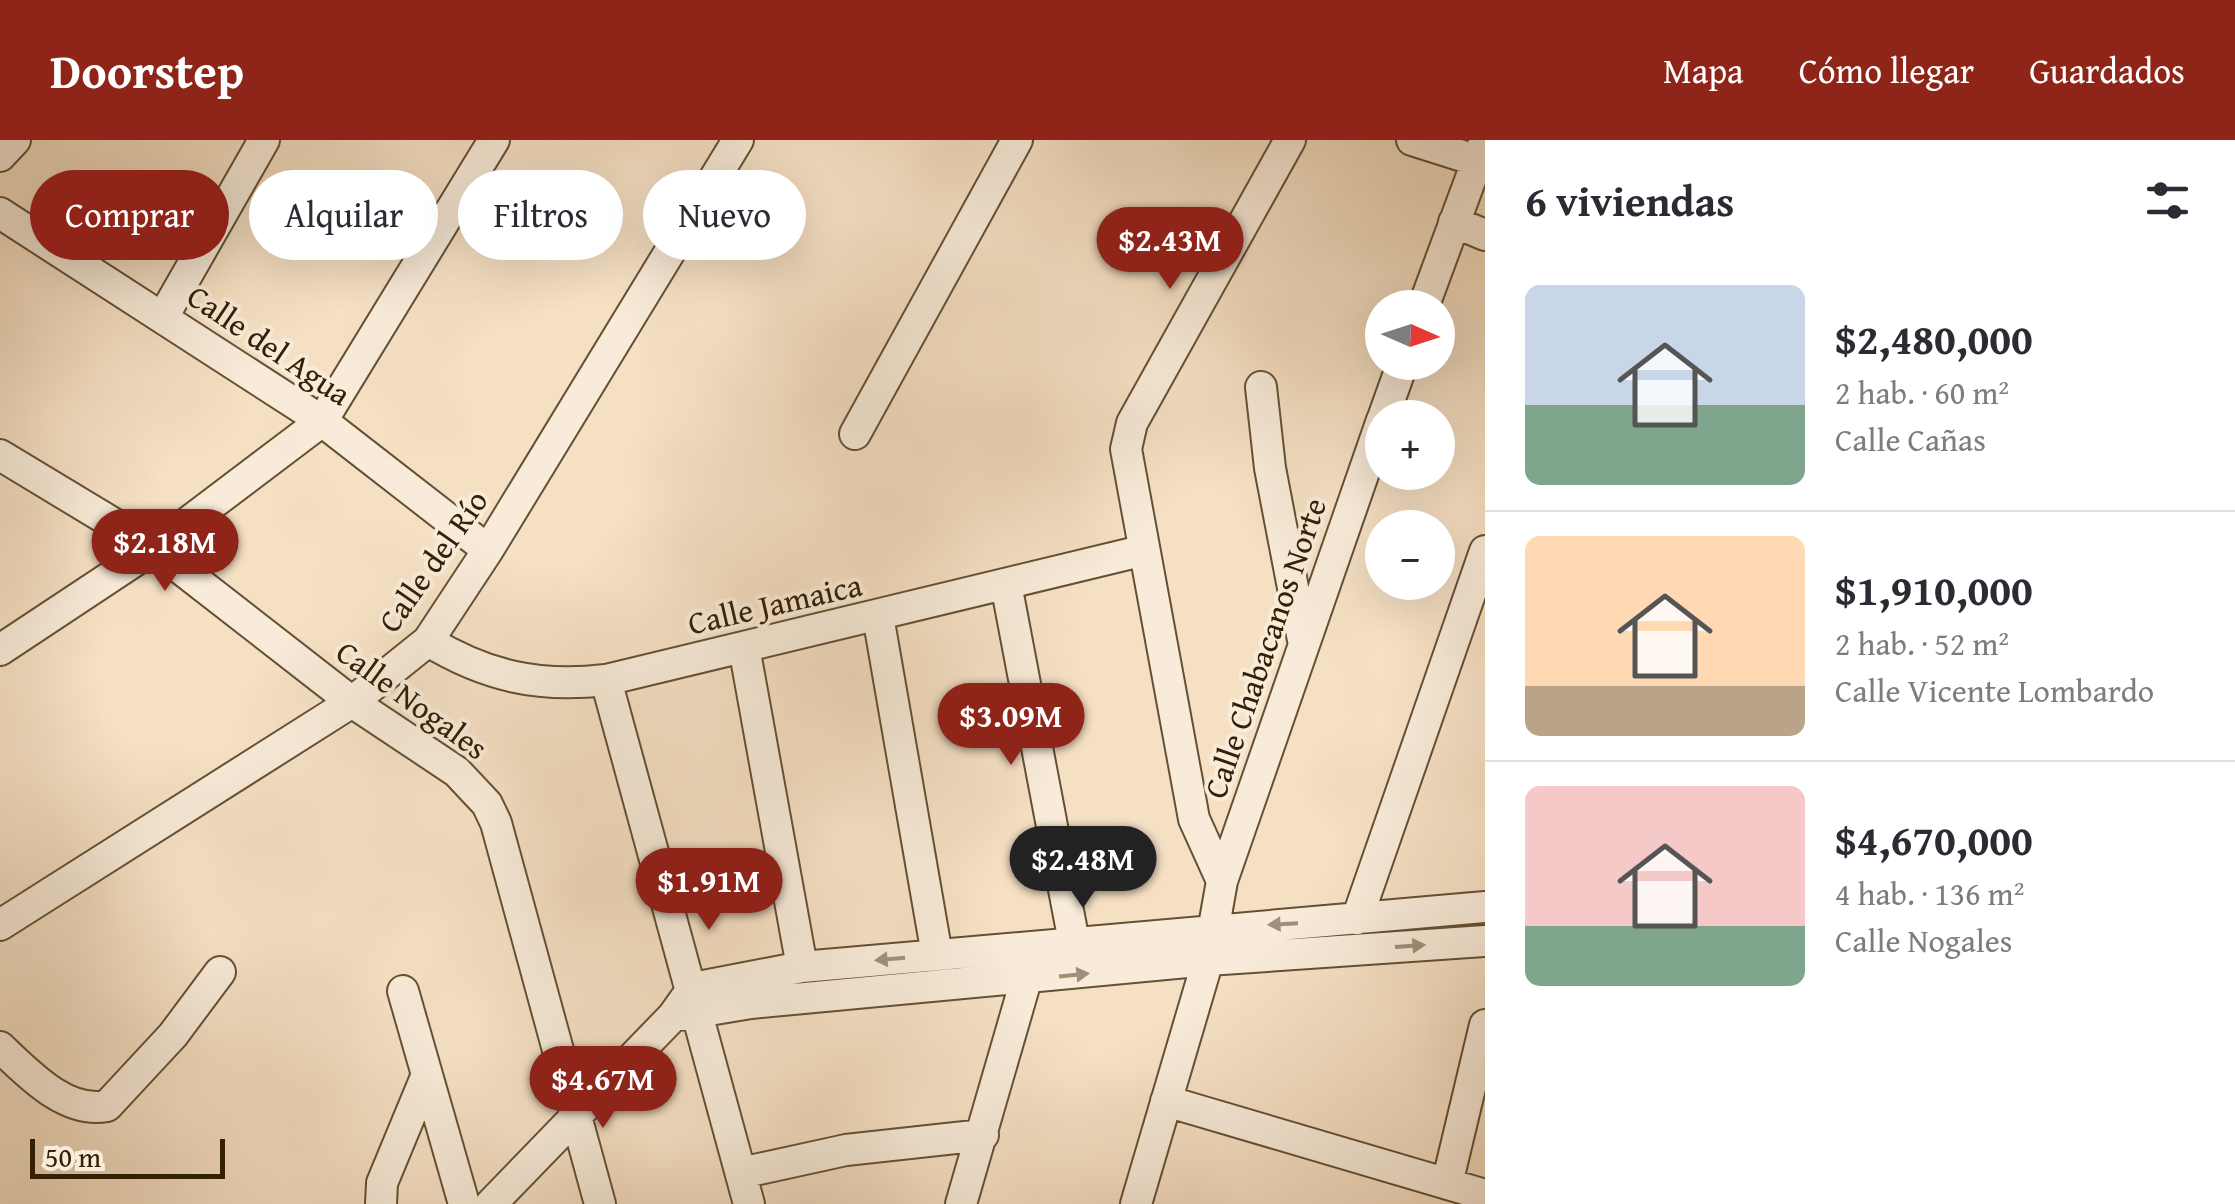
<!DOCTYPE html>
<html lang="es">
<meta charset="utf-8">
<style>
:root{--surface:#fff;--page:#f7f7f7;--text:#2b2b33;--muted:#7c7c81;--line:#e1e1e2;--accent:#8f2418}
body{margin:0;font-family:"Gentium Book Plus",serif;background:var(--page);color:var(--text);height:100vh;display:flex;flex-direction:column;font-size:38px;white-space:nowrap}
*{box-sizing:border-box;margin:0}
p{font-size:32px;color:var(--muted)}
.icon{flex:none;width:55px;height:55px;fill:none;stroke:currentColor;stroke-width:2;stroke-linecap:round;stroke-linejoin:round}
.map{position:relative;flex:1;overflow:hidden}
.details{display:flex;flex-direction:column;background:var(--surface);width:750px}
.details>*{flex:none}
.top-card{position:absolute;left:30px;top:30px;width:950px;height:90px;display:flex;gap:20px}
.needle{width:65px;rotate:93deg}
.buttons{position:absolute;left:1365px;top:150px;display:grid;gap:20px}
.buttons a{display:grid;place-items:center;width:90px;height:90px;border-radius:50%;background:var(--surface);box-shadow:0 10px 40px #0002;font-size:50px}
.scale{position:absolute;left:30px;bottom:25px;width:195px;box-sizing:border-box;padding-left:10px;border:5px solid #342003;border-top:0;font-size:28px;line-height:35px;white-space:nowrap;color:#342003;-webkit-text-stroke:8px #f8ebd9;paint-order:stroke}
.price{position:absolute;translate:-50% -85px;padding:0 22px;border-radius:35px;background:var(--accent);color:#fff;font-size:32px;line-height:65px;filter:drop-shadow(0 2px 5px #0008)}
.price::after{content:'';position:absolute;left:50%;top:60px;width:30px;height:22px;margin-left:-15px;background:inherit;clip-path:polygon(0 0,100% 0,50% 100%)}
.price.on{background:#222;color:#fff}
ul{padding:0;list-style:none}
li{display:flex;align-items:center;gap:30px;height:250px;padding:0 40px}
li+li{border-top:2px solid var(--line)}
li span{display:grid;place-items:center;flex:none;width:280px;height:200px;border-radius:15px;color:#555}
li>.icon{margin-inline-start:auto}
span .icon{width:120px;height:120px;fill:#fffc;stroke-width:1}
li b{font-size:42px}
h2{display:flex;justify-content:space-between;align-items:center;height:120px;padding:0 40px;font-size:42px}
.chip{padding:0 35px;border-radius:45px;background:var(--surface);box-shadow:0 10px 40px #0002;font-size:35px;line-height:90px}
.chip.on{background:var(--accent);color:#fff}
header{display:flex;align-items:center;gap:60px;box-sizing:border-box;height:140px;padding:0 50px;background:var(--accent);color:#fff}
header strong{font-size:48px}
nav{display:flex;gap:55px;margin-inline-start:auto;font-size:35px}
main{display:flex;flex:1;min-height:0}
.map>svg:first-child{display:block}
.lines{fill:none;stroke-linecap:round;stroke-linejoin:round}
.minor-casing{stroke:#645033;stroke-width:34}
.minor{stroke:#f8ebd9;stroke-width:30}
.oneway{fill:#a09079}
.labels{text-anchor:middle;stroke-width:8;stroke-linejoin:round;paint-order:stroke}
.street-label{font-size:32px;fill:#342003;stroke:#f8ebd9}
</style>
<header>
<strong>Doorstep</strong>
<nav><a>Mapa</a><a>Cómo llegar</a><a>Guardados</a></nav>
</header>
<main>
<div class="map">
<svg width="1485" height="1064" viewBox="0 0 1485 1064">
<rect width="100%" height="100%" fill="#f5e0c4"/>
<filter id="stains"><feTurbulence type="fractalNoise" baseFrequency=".002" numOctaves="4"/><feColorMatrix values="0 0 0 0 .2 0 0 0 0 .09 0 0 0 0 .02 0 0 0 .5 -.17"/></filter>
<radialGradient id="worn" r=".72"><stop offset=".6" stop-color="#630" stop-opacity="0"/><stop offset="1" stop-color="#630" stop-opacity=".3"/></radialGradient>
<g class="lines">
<defs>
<path id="minor" d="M 1412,0 L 1475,20
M 0,16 L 15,0
M 0,73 L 322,281 L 488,410
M 1454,82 L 1485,95
M 1423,168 L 1485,0
M 163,177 L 264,0
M 1261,247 L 1270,328 L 1303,500
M 1383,278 L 1403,222
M 855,294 L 1017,0
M 0,315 L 154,408 L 352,562 L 457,632 L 487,664 L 496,683 L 600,1064
M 1006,444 L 1074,802
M 878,476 L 937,815
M 428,501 C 486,536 538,548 606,540 L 1141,411
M 744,507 L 802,827
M 0,510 L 154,408 L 322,281 L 494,0
M 606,540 L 749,1064
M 1222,741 L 1194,679 L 1126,309 L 1132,283 L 1290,0
M 1357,779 L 1485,411
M 0,785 L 352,562 L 428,501 L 488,410 L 738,0
M 403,851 L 464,1064
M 673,876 L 751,863 L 1208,820 L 1485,801
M 0,907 C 28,933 65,974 107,966 L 173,895 L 220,832
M 1166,961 L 1485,1055
M 741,1033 L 846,1010 L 983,995
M 1447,1044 L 1485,885
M 381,1064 L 382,1043 L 426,937
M 491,1064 L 673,876 L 693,848 L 802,827 L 1485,767
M 961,1064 L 1026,840
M 1136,1064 L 1208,820 L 1222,741 L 1382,280"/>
</defs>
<use href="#minor" class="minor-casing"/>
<use href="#minor" class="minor"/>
</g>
<defs><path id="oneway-solid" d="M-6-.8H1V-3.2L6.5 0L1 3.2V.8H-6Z" transform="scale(2.5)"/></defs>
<g class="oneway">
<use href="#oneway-solid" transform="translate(1283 784) rotate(177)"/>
<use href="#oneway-solid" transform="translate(1410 806) rotate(-4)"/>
<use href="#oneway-solid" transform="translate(890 819) rotate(175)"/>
<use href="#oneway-solid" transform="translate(1074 835) rotate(-6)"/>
</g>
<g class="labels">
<g class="street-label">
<text transform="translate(269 205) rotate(34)" y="11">Calle del Agua</text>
<text transform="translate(433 421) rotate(-55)" y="11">Calle del Río</text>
<text transform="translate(775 464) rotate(-13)" y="11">Calle Jamaica</text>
<text transform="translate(1265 508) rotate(-71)" y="11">Calle Chabacanos Norte</text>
<text transform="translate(412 560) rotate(36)" y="11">Calle Nogales</text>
</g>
</g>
<rect width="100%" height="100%" filter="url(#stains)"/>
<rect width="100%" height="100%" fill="url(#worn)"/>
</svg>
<div class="buttons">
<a><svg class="needle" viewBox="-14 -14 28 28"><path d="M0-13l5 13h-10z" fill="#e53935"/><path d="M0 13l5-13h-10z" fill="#7c7c81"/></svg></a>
<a>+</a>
<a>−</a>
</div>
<div class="scale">50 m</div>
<b class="price" style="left:1170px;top:152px">$2.43M</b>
<b class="price" style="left:165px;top:454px">$2.18M</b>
<b class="price" style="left:1011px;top:628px">$3.09M</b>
<b class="price on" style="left:1083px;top:771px">$2.48M</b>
<b class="price" style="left:709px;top:793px">$1.91M</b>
<b class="price" style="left:603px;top:991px">$4.67M</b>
<div class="top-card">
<a class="chip on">Comprar</a>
<a class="chip">Alquilar</a>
<a class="chip">Filtros</a>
<a class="chip">Nuevo</a>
</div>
</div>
<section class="details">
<h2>6 viviendas<svg class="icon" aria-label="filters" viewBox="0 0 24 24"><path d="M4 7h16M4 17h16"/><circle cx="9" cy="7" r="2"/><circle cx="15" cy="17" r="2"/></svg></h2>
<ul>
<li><span style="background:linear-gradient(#c9d6e8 60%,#7fa58c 0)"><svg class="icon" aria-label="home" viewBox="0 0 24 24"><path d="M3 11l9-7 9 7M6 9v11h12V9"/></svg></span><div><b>$2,480,000</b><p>2 hab. · 60 m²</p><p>Calle Cañas</p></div></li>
<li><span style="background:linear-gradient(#ffd9b3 75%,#b9a48a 0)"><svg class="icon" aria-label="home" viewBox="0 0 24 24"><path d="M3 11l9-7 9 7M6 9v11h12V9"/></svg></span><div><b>$1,910,000</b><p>2 hab. · 52 m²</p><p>Calle Vicente Lombardo</p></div></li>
<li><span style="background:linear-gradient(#f6c9c9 70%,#7fa58c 0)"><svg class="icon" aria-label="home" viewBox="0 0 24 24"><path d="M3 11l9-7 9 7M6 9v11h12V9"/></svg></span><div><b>$4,670,000</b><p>4 hab. · 136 m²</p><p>Calle Nogales</p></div></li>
</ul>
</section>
</main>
